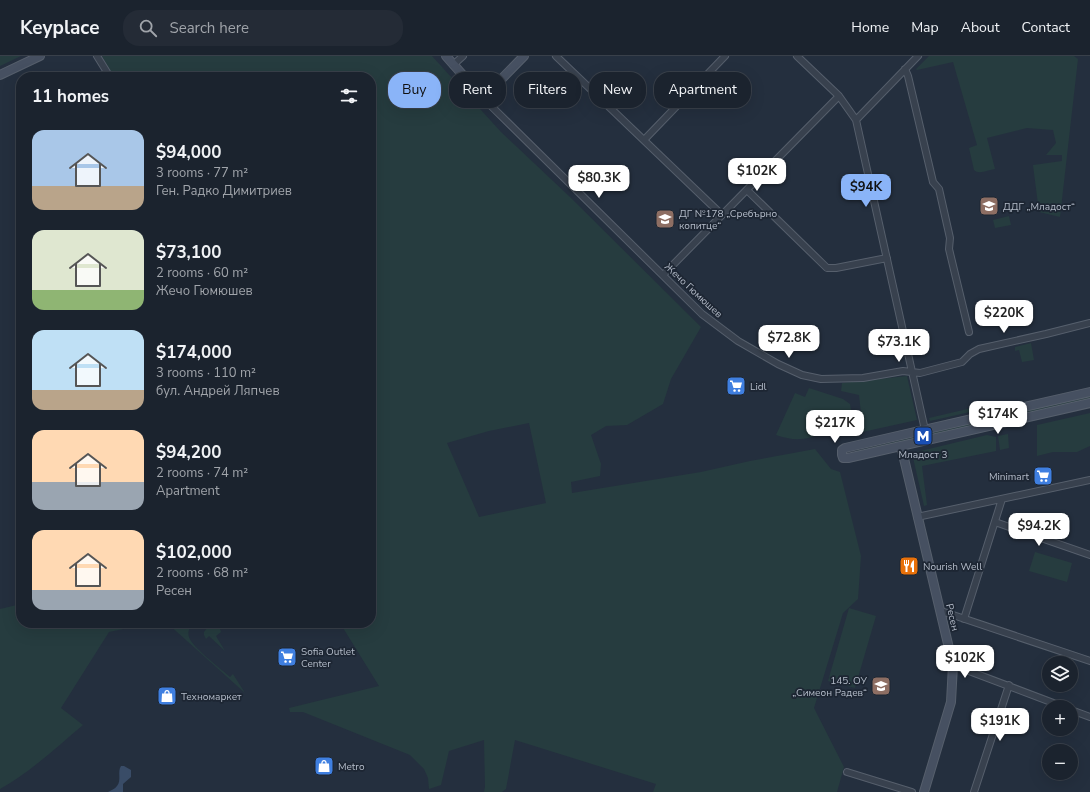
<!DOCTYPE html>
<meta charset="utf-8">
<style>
:root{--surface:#1b232e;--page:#242b36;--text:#f1f3f6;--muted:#a0a4aa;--line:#39404a;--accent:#8ab4f8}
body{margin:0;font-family:"Nunito Sans",sans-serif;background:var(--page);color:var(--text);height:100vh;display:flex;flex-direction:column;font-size:15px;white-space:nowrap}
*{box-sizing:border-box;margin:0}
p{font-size:13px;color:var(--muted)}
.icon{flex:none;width:22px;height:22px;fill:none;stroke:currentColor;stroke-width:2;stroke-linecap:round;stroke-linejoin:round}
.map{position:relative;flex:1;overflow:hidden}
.panel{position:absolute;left:16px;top:16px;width:360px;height:556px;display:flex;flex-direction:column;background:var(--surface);border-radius:16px;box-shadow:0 4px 16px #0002,0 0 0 1px var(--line)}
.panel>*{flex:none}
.guide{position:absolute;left:388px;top:16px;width:380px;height:36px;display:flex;gap:8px}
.controls{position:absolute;left:1042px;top:600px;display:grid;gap:8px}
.controls a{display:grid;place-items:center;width:36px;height:36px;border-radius:50%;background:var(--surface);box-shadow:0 4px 16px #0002,0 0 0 1px var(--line);font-size:20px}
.price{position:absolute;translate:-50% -34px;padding:0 9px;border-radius:8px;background:#fff;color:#222;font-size:13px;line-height:26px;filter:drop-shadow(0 1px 2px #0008)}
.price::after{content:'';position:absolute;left:50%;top:24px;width:12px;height:9px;margin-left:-6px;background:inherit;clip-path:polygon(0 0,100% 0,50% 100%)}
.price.on{background:var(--accent);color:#111}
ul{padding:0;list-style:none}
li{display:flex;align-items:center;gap:12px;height:100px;padding:0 16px}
li span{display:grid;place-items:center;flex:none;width:112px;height:80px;border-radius:12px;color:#555}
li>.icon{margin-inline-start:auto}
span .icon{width:48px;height:48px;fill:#fffc;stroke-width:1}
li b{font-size:17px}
h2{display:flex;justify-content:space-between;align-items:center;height:48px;padding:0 16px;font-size:17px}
.tag{padding:0 14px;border-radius:16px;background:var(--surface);box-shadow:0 4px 16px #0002,0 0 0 1px var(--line);font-size:14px;line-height:36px}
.tag.on{background:var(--accent);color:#111}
header{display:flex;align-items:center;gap:24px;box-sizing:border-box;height:56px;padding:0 20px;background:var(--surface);border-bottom:1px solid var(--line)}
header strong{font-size:19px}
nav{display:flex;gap:22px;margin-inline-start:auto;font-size:14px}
.search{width:280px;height:36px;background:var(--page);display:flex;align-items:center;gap:10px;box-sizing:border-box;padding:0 14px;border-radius:16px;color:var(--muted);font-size:15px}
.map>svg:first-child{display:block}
.green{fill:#263c3f;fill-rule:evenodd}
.water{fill:#394c67}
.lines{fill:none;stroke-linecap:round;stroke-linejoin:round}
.street-casing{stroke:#565f6c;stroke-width:8}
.secondary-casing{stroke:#565f6c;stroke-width:10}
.street{stroke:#38414e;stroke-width:6}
.secondary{stroke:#465061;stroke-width:8}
.labels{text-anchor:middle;stroke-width:3.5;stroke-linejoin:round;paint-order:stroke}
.poi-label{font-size:10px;fill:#b4bcc9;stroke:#1d2633;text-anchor:start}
.street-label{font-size:10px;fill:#b4bcc9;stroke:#1d2633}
</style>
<header>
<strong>Keyplace</strong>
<div class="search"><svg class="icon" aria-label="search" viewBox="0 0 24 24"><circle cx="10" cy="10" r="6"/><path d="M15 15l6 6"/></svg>Search here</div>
<nav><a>Home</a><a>Map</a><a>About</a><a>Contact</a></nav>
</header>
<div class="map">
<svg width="1090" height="736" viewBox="0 0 1090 736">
<rect width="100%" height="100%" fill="#242f3e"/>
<path class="green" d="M 0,0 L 21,0 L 0,10 Z
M 102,0 L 432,0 L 501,76 L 571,142 L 701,271 L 671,323 L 663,348 L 627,369 L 606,370 L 591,379 L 601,408 L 600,420 L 571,426 L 572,437 L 701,416 L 750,405 L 815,393 L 831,413 L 840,416 L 861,500 L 858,543 L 843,557 L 814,652 L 844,711 L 837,736 L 653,736 L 656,728 L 515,684 L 506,733 L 502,736 L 484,736 L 485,731 L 484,684 L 449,695 L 441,729 L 429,733 L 428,722 L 424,713 L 410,699 L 303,656 L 290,656 L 289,652 L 379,630 L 340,567 L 371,567 L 371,21 L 114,21 ZM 529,367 L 546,447 L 479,461 L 447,387 L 489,375 Z
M 929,0 L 1074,0 L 1078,3 L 1060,161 L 1039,156 L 1033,109 L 1062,105 L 1062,99 L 1046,99 L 1056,87 L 1053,74 L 1027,72 L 987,82 L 995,113 C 988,114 979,119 974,114 L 969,92 L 977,89 L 953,6 L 917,14 L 916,13 Z
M 1009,160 L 1011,169 L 995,172 L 993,164 Z
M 1031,287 L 1034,304 L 1022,306 L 1019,294 L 1015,295 L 1015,291 Z
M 907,320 L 917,364 L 858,377 L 856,371 L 861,357 L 859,339 L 841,335 L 842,327 Z
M 809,332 L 843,343 L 850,348 L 851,354 L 839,364 L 834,362 L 821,370 L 823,376 C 807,385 793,385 776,379 L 795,337 L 805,341 Z
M 1090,339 L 1090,344 L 857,397 L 856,395 Z
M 980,350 L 979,354 L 930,365 L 929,362 Z
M 1090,357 L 1090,390 L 1077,396 L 1053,396 L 1037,400 L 1037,369 Z
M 1008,378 L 1009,392 L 1000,394 L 998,380 Z
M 987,379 L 996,381 L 996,395 L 922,410 L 927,449 L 924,450 L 912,397 Z
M 1035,496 L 1072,507 L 1067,526 L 1029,515 Z
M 21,548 L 21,567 L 152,567 L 109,576 L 61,652 L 83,669 C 58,690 28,718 0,733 L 0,553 Z
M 849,552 L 876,560 L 855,632 L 828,625 Z
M 167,567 L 194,567 C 190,571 187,575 189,581 C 191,590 221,613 230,621 L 233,618 L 245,637 Z
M 229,567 L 237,567 L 232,570 L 220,573 L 221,576 L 216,580 L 225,595 L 209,580 L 206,583 L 204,579 L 204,576 L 207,572 Z"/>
<path class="water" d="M 121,710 L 124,710 L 131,714 L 131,721 L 123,728 L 123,736 L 108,736 C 111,734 115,733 117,730 C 122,724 117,716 121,710 Z"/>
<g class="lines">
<defs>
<path id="street" d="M 97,0 L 110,21
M 556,0 L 722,159
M 797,0 L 839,40 L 856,64 L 925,374
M 453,9 L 463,0
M 905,13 L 908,20 L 933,126 L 939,133 L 950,182 L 949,193 L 969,276
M 483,42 L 702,258 L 738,285 L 778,308 L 802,319 L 821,323 L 863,322 L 903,315 L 920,317 L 962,306 L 970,298 L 979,293 L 1046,278 L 1090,267
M 856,64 L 918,0
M 644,84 L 725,0
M 747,134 L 827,212 L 836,212 L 887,202
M 663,219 L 839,40
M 917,461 L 1090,424
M 995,466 L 1090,499
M 941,555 L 1090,605
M 964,563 L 1002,443
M 953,609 L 1064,651
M 1071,654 L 1090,661
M 847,716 L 912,736
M 974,736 L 1009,629"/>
<path id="secondary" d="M 446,0 L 483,42 L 524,0
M 0,19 L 40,0
M 1090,336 L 845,392 L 842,394 L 842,399 L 843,402 L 848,402 L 1090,347
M 901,390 L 953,609 L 951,646 L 924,736"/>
</defs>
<use href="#street" class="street-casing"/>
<use href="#secondary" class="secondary-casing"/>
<use href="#street" class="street"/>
<use href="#secondary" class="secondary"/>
</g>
<defs>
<symbol id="school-square" viewBox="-11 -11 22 22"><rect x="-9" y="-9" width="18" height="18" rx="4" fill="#8d6e63" stroke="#1d2633"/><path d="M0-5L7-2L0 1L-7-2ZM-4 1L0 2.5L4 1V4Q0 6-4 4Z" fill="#fff"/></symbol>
<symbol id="supermarket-square" viewBox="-11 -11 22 22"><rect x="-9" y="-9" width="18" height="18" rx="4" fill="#3f7fe0" stroke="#1d2633"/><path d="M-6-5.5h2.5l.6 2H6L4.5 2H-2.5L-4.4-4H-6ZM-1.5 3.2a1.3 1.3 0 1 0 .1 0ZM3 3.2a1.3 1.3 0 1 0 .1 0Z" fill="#fff"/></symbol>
<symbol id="metro-square" viewBox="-11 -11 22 22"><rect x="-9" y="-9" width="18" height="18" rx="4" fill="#1a4fb4" stroke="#1d2633"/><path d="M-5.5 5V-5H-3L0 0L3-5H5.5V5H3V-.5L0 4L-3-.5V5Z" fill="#fff"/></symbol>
<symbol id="restaurant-square" viewBox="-11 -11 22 22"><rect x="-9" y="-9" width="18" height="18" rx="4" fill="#e8710a" stroke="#1d2633"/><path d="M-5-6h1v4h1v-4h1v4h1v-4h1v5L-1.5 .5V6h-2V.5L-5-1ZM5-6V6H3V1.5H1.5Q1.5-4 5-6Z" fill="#fff"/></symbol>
<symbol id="shop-square" viewBox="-11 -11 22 22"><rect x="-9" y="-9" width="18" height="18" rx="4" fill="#3f7fe0" stroke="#1d2633"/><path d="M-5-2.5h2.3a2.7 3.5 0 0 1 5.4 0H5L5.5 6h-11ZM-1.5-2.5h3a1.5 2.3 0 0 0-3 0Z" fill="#fff"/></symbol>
</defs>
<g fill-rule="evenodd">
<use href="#school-square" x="978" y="139" width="22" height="22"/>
<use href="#school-square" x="654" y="152" width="22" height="22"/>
<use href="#supermarket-square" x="725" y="319" width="22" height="22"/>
<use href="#metro-square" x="912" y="369" width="22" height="22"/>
<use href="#supermarket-square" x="1032" y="409" width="22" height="22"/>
<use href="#restaurant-square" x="898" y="499" width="22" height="22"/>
<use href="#supermarket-square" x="276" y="590" width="22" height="22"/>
<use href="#school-square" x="870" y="619" width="22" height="22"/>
<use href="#shop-square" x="156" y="629" width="22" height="22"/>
<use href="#shop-square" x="313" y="699" width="22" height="22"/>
</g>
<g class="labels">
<g class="poi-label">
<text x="1003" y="154">ДДГ „Младост“</text>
<text x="679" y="161">ДГ №178 „Сребърно<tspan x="679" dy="12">копитце“</tspan></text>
<text x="750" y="334">Lidl</text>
<text x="923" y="402" text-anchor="middle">Младост 3</text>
<text x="1029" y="424" text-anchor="end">Minimart</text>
<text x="923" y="514">Nourish Well</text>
<text x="301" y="599">Sofia Outlet<tspan x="301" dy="12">Center</tspan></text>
<text x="867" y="628" text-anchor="end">145. ОУ<tspan x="867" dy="12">„Симеон Радев“</tspan></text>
<text x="181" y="644">Техномаркет</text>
<text x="338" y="714">Metro</text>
</g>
<g class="street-label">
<text transform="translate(694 234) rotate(43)" y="4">Жечо Гюмюшев</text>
<text transform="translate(953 561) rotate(77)" y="4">Ресен</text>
</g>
</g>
</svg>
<div class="controls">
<a><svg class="icon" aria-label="layers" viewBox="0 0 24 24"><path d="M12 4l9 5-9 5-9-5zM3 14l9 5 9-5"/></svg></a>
<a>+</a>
<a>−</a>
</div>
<b class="price" style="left:757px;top:136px">$102K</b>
<b class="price" style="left:599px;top:143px">$80.3K</b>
<b class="price on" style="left:866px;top:152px">$94K</b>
<b class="price" style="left:1004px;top:278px">$220K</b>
<b class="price" style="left:789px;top:303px">$72.8K</b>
<b class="price" style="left:899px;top:307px">$73.1K</b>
<b class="price" style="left:998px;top:379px">$174K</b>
<b class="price" style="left:835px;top:388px">$217K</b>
<b class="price" style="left:1039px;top:491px">$94.2K</b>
<b class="price" style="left:965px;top:623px">$102K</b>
<b class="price" style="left:1000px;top:686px">$191K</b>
<div class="guide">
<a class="tag on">Buy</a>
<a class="tag">Rent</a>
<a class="tag">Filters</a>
<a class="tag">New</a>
<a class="tag">Apartment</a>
</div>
<section class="panel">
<h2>11 homes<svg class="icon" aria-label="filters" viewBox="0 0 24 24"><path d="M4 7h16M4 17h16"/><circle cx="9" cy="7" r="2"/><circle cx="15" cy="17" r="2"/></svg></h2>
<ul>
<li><span style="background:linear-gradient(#a9c7e8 70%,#b9a48a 0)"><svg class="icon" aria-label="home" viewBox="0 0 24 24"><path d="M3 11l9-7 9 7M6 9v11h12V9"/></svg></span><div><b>$94,000</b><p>3 rooms · 77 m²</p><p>Ген. Радко Димитриев</p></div></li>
<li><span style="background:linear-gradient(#dfe7d0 75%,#8fb573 0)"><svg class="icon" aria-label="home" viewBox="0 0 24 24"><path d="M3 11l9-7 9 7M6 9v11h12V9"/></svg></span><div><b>$73,100</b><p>2 rooms · 60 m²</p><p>Жечо Гюмюшев</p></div></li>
<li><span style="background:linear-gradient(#bfe0f5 75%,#b9a48a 0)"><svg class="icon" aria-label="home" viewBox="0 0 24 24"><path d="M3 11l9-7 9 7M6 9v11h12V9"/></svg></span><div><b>$174,000</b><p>3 rooms · 110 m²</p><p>бул. Андрей Ляпчев</p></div></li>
<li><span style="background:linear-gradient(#ffd9b3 65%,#9aa5b1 0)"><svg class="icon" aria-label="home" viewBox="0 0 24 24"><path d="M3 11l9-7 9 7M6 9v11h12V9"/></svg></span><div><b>$94,200</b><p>2 rooms · 74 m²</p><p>Apartment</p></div></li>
<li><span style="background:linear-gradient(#ffd9b3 75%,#9aa5b1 0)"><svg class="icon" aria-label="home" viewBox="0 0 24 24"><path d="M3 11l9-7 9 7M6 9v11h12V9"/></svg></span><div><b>$102,000</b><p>2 rooms · 68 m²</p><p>Ресен</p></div></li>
</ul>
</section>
</div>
